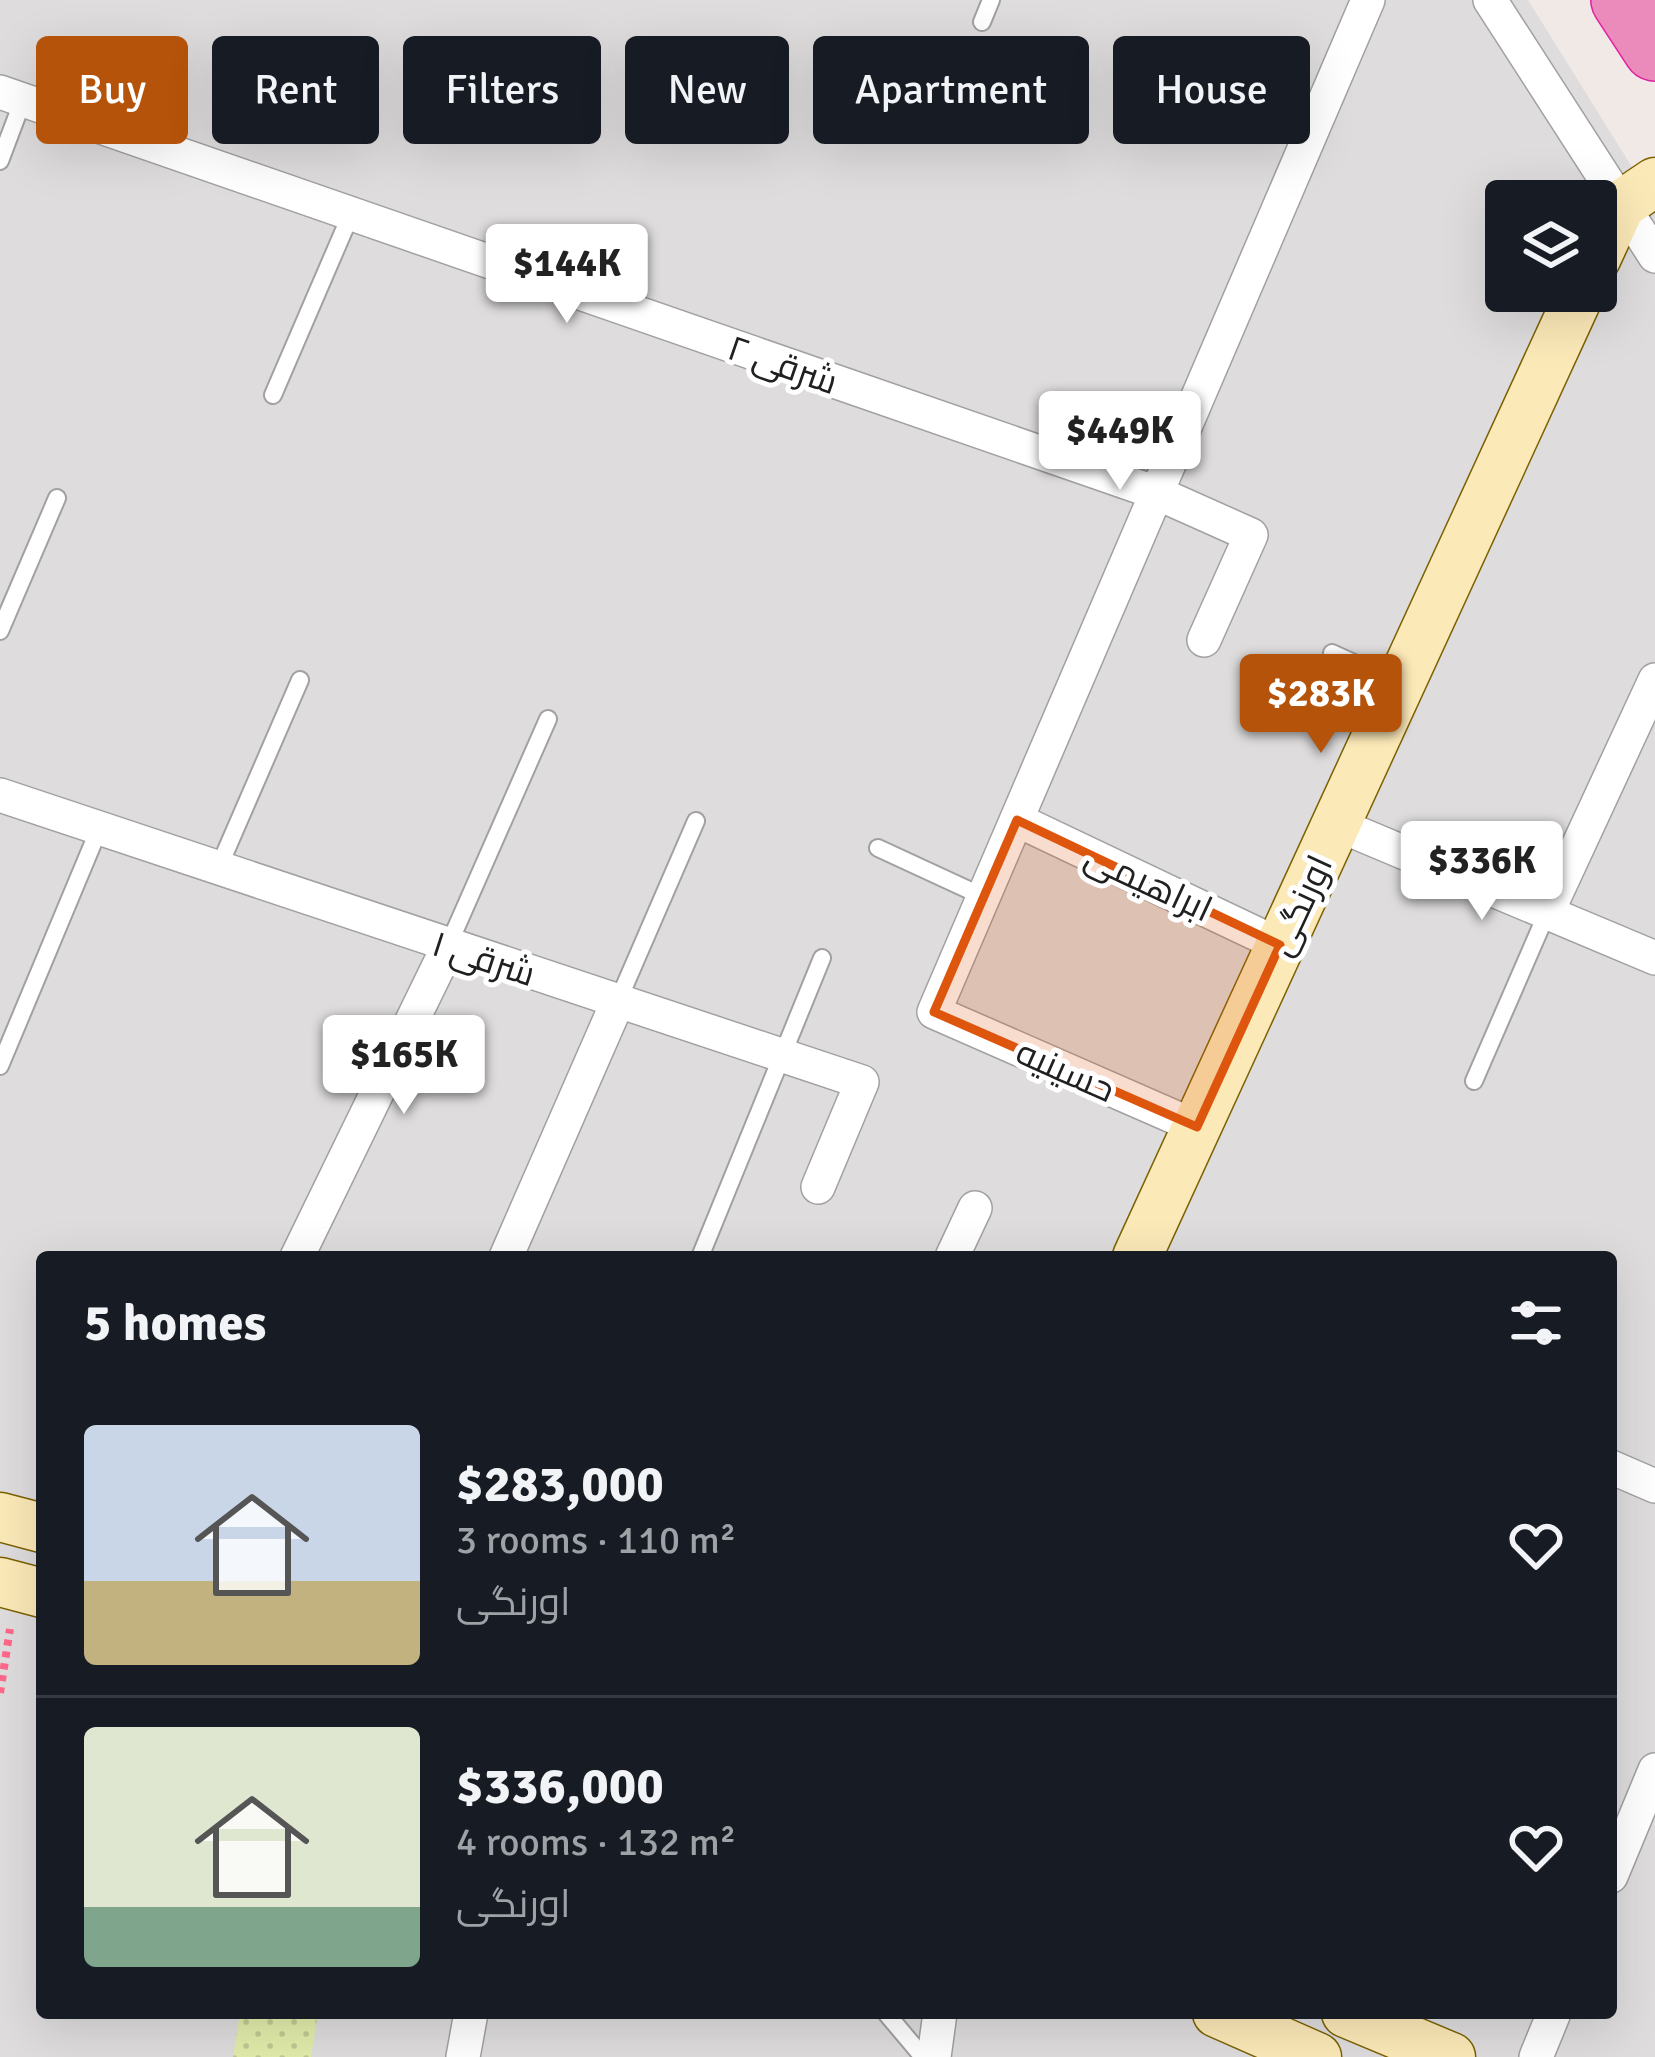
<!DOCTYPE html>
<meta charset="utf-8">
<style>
:root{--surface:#171b24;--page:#20242c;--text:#f1f3f6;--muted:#9ea1a6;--line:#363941;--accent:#b45309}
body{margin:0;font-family:Signika,Cairo,sans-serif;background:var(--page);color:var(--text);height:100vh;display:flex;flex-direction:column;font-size:45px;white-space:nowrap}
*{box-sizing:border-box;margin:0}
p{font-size:39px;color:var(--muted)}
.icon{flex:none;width:66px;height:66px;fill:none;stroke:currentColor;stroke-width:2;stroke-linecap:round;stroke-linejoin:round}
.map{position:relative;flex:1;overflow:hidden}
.drawer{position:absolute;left:36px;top:1251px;width:1581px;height:768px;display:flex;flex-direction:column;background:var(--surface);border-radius:12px;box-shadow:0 12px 48px #0002}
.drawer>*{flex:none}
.guide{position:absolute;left:36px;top:36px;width:1584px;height:108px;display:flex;gap:24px}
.fabs{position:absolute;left:1485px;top:180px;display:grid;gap:24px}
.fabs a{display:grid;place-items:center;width:132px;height:132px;border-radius:12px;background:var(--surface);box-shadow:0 12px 48px #0002;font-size:60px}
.price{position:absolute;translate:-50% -102px;padding:0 27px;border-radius:12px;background:#fff;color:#222;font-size:39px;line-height:78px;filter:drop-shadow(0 3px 6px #0008)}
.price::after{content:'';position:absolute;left:50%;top:72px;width:36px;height:27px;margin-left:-18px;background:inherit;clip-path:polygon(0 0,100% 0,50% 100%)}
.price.on{background:var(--accent);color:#fff}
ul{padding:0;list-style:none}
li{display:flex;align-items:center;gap:36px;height:300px;padding:0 48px}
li+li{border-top:3px solid var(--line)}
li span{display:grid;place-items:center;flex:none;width:336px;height:240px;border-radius:12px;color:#555}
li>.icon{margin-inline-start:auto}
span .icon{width:144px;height:144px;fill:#fffc;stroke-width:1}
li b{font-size:51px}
h2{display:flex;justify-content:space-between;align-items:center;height:144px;padding:0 48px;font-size:51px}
.chip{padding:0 42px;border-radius:12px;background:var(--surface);box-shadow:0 12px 48px #0002;font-size:42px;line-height:108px}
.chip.on{background:var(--accent);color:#fff}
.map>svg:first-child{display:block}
.residential{fill:#dedcdd;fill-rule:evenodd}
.grass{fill:url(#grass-dots)}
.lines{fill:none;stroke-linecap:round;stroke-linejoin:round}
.lane-casing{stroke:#a1a1a1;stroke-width:20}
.street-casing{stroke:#a1a1a1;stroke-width:36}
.secondary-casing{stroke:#7c6101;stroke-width:51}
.highway-casing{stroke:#e21fa3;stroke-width:66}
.path{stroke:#ff688b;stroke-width:8;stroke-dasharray:6 6;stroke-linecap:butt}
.lane{stroke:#fff;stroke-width:16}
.street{stroke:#fff;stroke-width:33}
.secondary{stroke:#fce9b8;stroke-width:48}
.highway{stroke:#ea8bbc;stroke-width:63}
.marked{fill:#de560d;fill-opacity:0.2;stroke:#de560d;stroke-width:9;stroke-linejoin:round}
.labels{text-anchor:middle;stroke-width:10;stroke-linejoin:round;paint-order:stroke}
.street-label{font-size:36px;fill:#202020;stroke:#fff}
</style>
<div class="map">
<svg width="1655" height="2057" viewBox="0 0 1655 2057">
<defs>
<pattern id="grass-dots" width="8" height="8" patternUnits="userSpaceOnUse" patternTransform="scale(3)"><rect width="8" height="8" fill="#e1ecaa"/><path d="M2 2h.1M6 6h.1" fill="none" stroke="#c1ca92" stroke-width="1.8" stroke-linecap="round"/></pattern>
</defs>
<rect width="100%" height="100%" fill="#f1e9e6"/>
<path class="residential" d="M 0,0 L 1528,0 L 1655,204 L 1655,2057 L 0,2057 ZM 1506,201 L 1596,201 L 1596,291 L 1506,291 ZM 42,1257 L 1611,1257 L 1611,2013 L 42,2013 Z"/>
<path class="grass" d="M 240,2013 L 318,2013 L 311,2057 L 233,2057 Z"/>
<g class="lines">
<defs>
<path id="lane" d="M 982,22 L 991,0
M 1202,71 L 1320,113
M 0,161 L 23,100
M 273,395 L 351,214
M 0,631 L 57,498
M 1332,653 L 1394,681
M 878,848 L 984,897
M 218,869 L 300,680
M 448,946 L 548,719
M 618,1001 L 696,821
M 0,1066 L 99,829
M 1474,1081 L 1547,913
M 700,1257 L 822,958
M 886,2013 L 923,2057"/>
<path id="street" d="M 1490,0 L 1655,256
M 0,92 L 1157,493 L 1251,535 L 1204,640
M 0,795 L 862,1082 L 818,1187
M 1017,820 L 1280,945
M 1336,824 L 1655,958
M 1547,913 L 1655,680
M 1197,1127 L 934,1012 L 1368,0
M 297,1257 L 448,947
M 506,1257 L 618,1001
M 952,1257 L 975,1208
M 1611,1467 L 1655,1486
M 1611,1876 L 1655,1770
M 463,2057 L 471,2013
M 934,2057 L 940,2013
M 1536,2057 L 1554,2013"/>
<path id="secondary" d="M 1596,259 L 1621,205 L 1655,182
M 1137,1257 L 1581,291
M 0,1517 L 42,1528
M 0,1582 L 42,1593
M 1217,2013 L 1317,2057
M 1346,2013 L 1451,2057"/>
<path id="highway" d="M 1623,0 L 1655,49"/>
</defs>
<use href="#lane" class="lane-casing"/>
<use href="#street" class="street-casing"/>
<use href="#secondary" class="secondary-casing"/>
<use href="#highway" class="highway-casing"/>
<path class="path" d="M 0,1693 L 10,1629"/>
<use href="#lane" class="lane"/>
<use href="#street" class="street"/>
<use href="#secondary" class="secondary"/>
<use href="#highway" class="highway"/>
</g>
<path class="marked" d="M 1017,820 L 1280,945 L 1197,1127 L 934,1012 Z"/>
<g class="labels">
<g class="street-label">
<text transform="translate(783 364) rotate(19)" y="13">۲ شرقی</text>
<text transform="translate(1149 882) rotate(25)" y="13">ابراهیمی</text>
<text transform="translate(1299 905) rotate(-65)" y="13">اورنگی</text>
<text transform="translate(484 958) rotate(18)" y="13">۱ شرقی</text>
<text transform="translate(1066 1070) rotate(24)" y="13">حسینیه</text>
</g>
</g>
</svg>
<div class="fabs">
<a><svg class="icon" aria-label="layers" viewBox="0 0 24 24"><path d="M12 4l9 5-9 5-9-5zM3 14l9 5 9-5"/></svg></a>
</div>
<b class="price" style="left:567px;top:326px">$144K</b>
<b class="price" style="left:1120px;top:493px">$449K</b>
<b class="price on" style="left:1321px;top:756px">$283K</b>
<b class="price" style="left:1482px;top:923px">$336K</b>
<b class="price" style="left:404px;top:1117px">$165K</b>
<div class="guide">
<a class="chip on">Buy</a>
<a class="chip">Rent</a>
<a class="chip">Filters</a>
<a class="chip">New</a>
<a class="chip">Apartment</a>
<a class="chip">House</a>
</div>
<section class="drawer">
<h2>5 homes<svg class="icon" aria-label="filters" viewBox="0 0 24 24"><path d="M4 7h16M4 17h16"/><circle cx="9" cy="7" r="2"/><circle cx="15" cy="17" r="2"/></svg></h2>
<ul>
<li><span style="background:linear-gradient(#c9d6e8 65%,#c2b280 0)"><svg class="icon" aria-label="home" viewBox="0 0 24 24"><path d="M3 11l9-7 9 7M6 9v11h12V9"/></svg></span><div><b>$283,000</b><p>3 rooms · 110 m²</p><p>اورنگی</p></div><svg class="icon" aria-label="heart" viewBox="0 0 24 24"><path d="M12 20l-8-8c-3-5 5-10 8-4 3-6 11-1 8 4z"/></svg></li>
<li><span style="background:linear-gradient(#dfe7d0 75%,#7fa58c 0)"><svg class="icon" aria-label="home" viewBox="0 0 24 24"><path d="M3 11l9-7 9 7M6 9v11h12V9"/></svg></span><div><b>$336,000</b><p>4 rooms · 132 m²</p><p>اورنگی</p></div><svg class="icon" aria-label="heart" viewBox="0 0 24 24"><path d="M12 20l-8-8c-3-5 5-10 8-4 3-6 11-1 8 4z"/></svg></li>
</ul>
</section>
</div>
